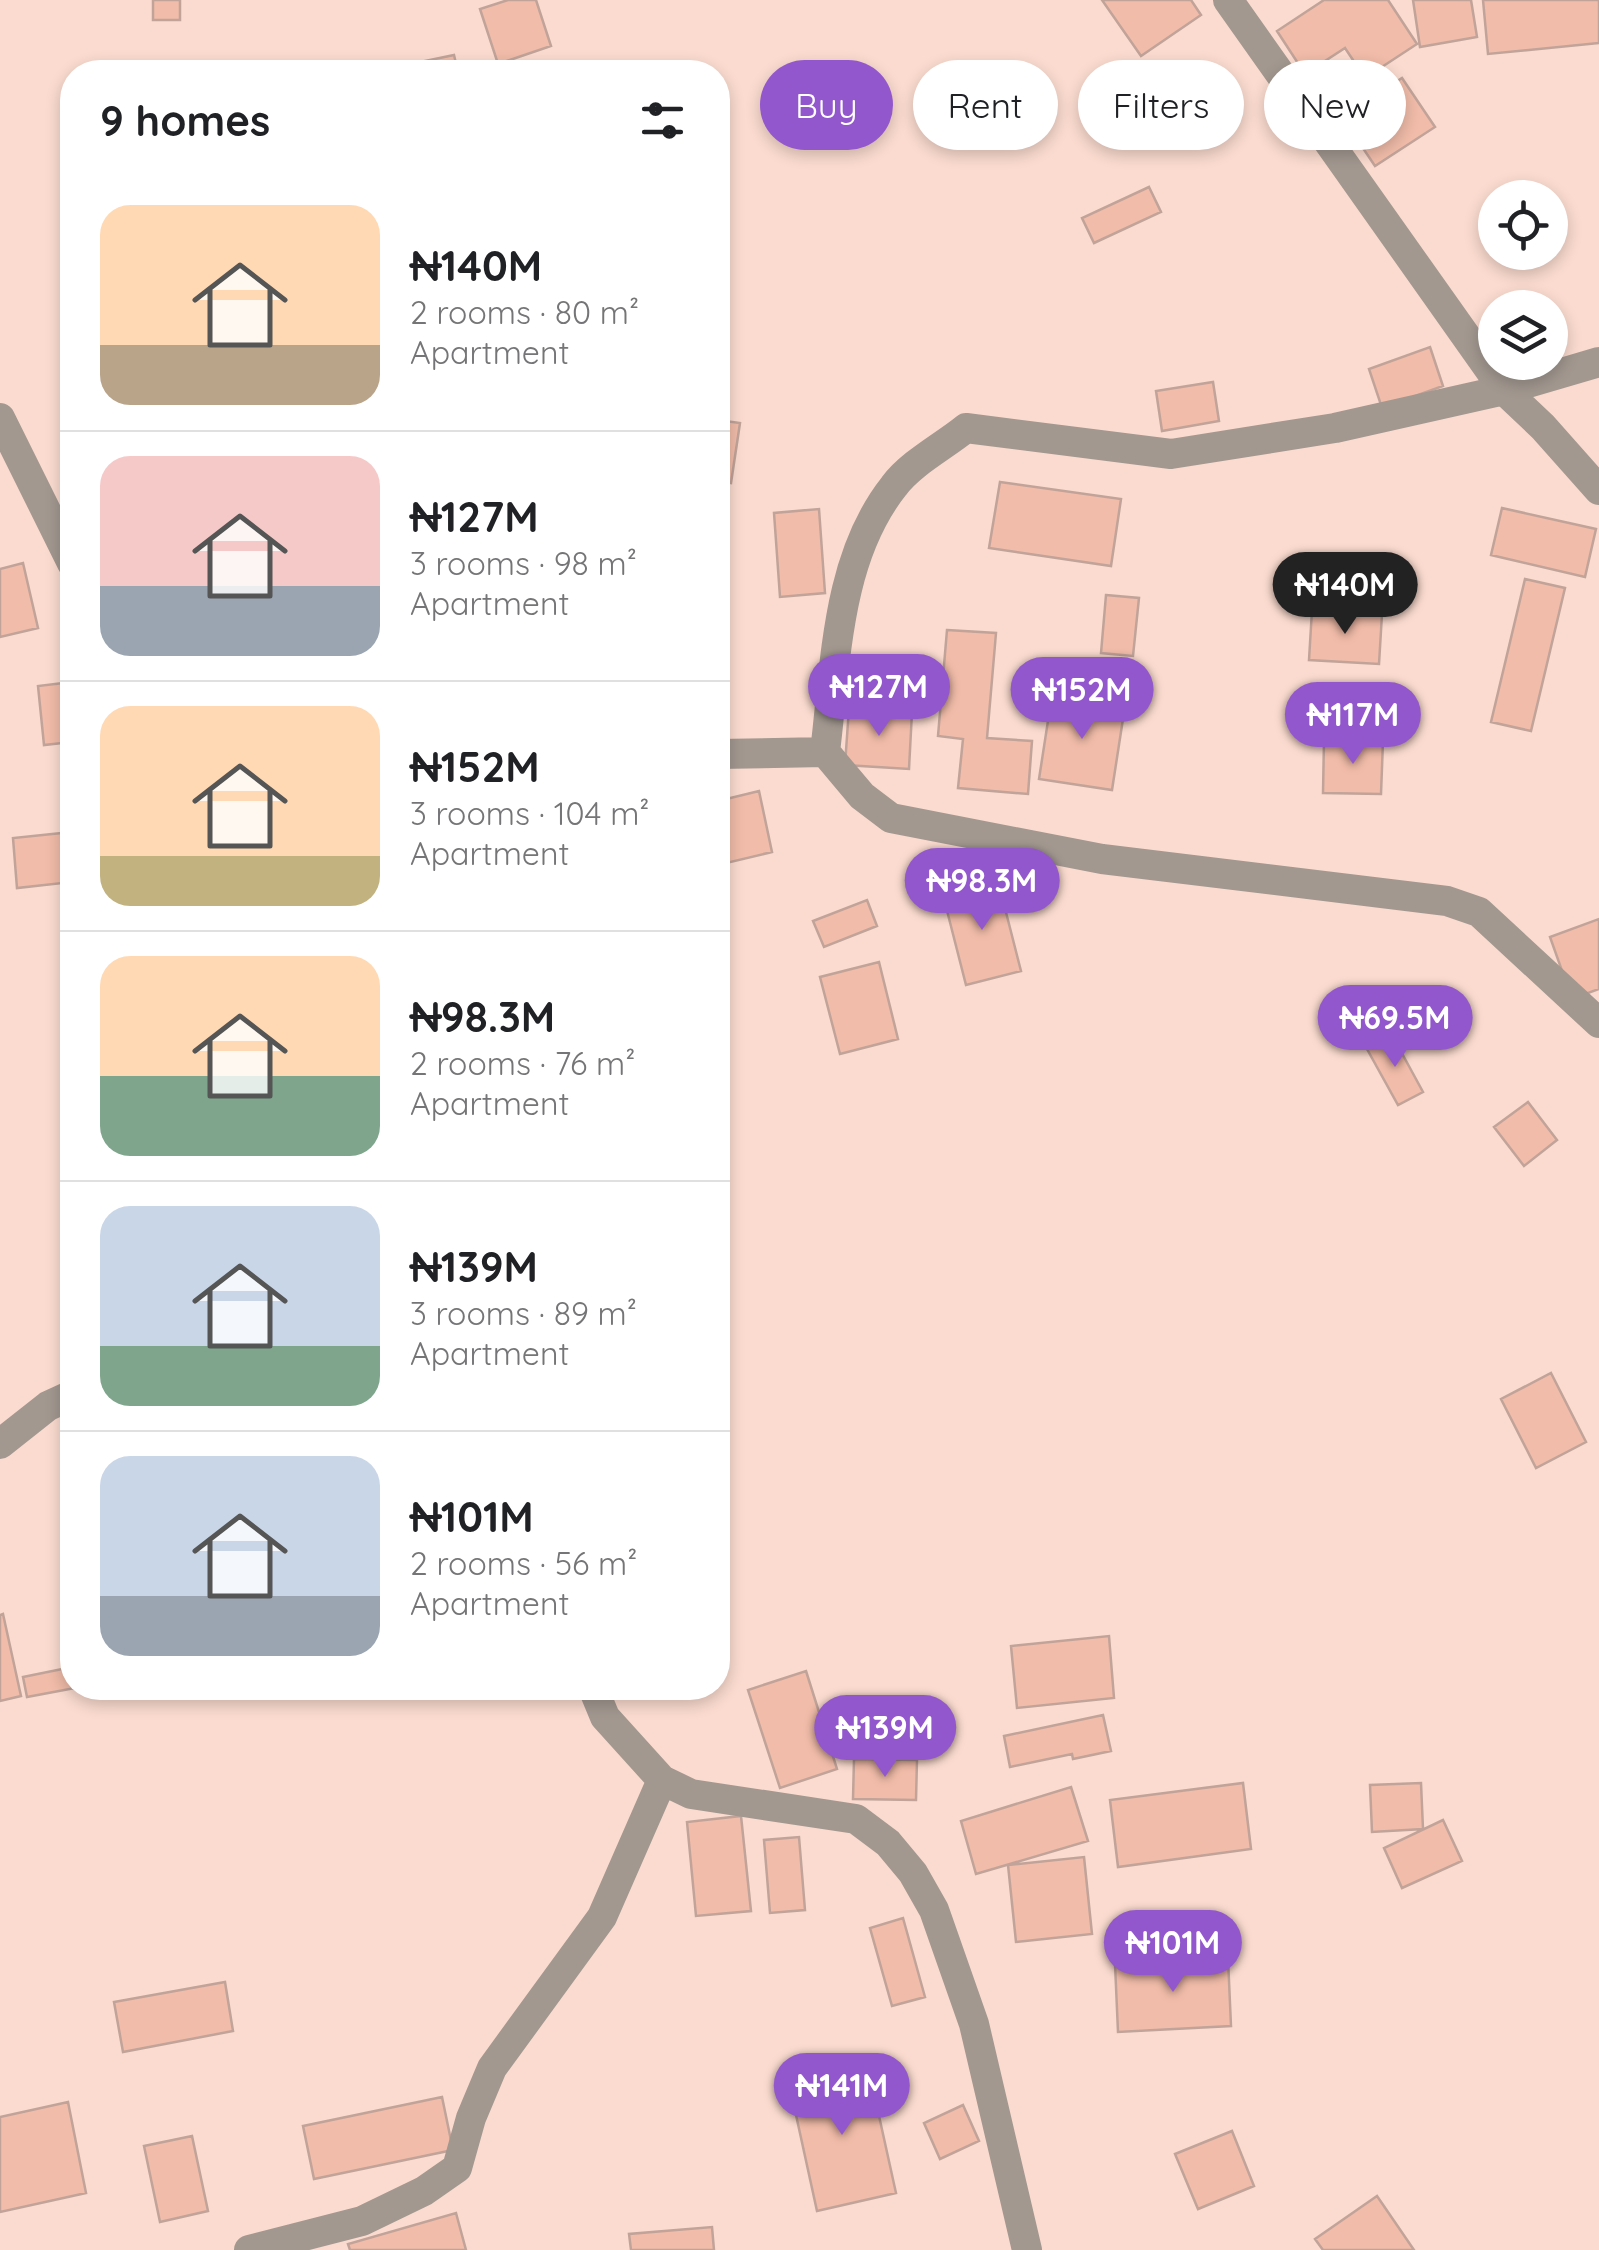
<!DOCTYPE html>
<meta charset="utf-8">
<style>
:root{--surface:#fff;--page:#f6f6f6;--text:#202124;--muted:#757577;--line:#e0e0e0;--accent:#9357cd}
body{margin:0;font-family:Quicksand,sans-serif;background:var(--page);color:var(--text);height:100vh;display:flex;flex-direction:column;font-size:38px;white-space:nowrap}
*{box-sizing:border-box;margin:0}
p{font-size:32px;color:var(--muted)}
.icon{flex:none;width:55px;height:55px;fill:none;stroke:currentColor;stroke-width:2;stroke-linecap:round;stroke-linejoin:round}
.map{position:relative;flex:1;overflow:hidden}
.drawer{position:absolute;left:60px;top:60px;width:670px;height:1640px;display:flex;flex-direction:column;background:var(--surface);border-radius:40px;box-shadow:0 5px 15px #0003}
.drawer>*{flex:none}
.top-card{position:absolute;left:760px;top:60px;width:688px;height:90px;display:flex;gap:20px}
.fabs{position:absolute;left:1478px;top:180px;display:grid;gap:20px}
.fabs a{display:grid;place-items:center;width:90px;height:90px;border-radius:50%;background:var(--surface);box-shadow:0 5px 15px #0003;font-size:50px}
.price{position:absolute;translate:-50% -85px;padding:0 22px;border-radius:35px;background:var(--accent);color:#fff;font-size:32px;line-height:65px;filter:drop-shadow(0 2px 5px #0008)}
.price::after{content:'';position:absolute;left:50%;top:60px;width:30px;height:22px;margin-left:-15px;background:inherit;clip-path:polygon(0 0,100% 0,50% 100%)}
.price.selected{background:#222;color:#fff}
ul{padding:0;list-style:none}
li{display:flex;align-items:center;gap:30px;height:250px;padding:0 40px}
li+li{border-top:2px solid var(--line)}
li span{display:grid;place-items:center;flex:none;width:280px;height:200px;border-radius:30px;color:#555}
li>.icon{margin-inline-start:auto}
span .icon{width:120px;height:120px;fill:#fffc;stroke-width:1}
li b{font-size:42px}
h2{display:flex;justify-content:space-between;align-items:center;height:120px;padding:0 40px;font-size:42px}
.pill{padding:0 35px;border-radius:45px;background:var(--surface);box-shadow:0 5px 15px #0003;font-size:35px;line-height:90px}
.pill.selected{background:var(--accent);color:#fff}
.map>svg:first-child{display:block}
.building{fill:#f1bca9;stroke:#c1a399;stroke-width:2.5}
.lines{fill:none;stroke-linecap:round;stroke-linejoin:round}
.street{stroke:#a29890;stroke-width:30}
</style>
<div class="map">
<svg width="1599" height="2250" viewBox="0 0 1599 2250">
<rect width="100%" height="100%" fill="#fbdbcf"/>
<path class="building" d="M 153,0 L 180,0 L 180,20 L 153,20 Z
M 508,0 L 536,0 L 551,46 L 498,64 L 480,9 Z
M 1102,0 L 1191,0 L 1201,15 L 1141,56 Z
M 1324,0 L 1388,0 L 1417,44 L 1365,78 L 1345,48 L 1305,74 L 1277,31 Z
M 1413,0 L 1471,0 L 1477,37 L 1420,47 Z
M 1483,0 L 1599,0 L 1599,43 L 1488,54 Z
M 454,55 L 458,72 L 408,72 L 406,65 Z
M 1402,78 L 1435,127 L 1375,166 L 1342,117 Z
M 1149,187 L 1161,212 L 1094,243 L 1082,218 Z
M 1430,347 L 1443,386 L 1382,408 L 1369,369 Z
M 1213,382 L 1219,421 L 1162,431 L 1156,391 Z
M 718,420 L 740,423 L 731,483 L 718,481 Z
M 1000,482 L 1121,499 L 1111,566 L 989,548 Z
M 1502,508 L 1596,529 L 1585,577 L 1491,555 Z
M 819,509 L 825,593 L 780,597 L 774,513 Z
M 23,563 L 38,628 L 0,637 L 0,569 Z
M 1525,579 L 1565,588 L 1531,731 L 1491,722 Z
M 1106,595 L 1139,598 L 1133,656 L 1101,653 Z
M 1312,610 L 1382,614 L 1379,664 L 1309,660 Z
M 947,630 L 996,633 L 987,738 L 1032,741 L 1028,794 L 958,788 L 963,739 L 938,736 Z
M 72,682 L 72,742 L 44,745 L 38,686 Z
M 1052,695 L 1125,706 L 1112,790 L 1039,779 Z
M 849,708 L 912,712 L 909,769 L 845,765 Z
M 1324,740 L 1383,741 L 1381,794 L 1323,793 Z
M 759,791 L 772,852 L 718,865 L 718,801 Z
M 72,832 L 72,882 L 17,888 L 13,838 Z
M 998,881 L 1021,971 L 966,985 L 943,895 Z
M 867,900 L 877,926 L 824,947 L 813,921 Z
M 1599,919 L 1599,989 L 1572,999 L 1550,937 Z
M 879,962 L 898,1039 L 840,1054 L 820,977 Z
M 1392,1035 L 1423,1092 L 1398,1105 L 1367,1049 Z
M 1528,1102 L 1557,1140 L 1524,1166 L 1494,1127 Z
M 1551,1373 L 1586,1442 L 1536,1468 L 1501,1399 Z
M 3,1614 L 21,1696 L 0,1701 L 0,1615 Z
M 1109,1636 L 1114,1698 L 1017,1708 L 1011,1646 Z
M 72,1667 L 75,1688 L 27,1697 L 23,1677 Z
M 806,1671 L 837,1769 L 780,1788 L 748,1690 Z
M 1103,1715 L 1111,1751 L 1073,1759 L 1072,1754 L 1010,1767 L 1004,1736 Z
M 854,1759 L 917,1760 L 916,1800 L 853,1799 Z
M 1243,1783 L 1251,1849 L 1118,1867 L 1110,1800 Z
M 1421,1783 L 1423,1829 L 1372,1832 L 1370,1785 Z
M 1071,1787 L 1088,1841 L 976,1874 L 961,1821 Z
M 741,1816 L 751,1911 L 696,1916 L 687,1822 Z
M 1443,1820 L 1462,1861 L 1402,1888 L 1384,1848 Z
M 799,1837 L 805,1910 L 770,1913 L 764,1840 Z
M 1084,1857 L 1092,1934 L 1016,1942 L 1008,1865 Z
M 903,1918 L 925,1997 L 892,2006 L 870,1928 Z
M 1228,1958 L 1231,2026 L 1118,2032 L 1115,1964 Z
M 225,1982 L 233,2031 L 123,2052 L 114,2002 Z
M 868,2066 L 896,2193 L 817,2211 L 789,2083 Z
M 442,2097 L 453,2150 L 314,2179 L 303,2126 Z
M 68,2102 L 86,2193 L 0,2212 L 0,2117 Z
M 963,2105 L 979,2141 L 940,2159 L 924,2123 Z
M 1232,2131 L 1254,2186 L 1198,2209 L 1175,2154 Z
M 192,2136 L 208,2211 L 160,2222 L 144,2146 Z
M 1377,2196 L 1414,2250 L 1323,2250 L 1315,2239 Z
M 456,2213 L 466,2250 L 350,2250 L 348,2244 Z
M 712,2227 L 714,2250 L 631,2250 L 629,2234 Z"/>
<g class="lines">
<path class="street" d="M 1228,0 L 1504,390 L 1543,427 L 1599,490
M 1599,362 L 1504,390 L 1335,428 L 1171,454 L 966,428 C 944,446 911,463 894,486 C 836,559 836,663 825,752 L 862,796 L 891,818 L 1102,859 L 1447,901 L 1479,912 L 1599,1023
M 0,418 L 72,563
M 718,754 L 825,752
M 0,1444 L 48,1406 L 72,1395
M 593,1688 L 605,1717 L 662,1780 L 691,1794 L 856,1819 L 888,1843 L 913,1873 L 934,1910 L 974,2024 L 1027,2250
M 249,2250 L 362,2221 L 424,2191 L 457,2168 L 471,2118 L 492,2068 L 602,1917 L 662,1780"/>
</g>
</svg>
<div class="fabs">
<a><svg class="icon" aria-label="locate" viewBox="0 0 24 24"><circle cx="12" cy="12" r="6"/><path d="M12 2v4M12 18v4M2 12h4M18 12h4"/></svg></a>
<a><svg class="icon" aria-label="layers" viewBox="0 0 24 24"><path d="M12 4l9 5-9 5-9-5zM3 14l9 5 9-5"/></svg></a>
</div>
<b class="price selected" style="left:1345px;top:637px">₦140M</b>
<b class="price" style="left:879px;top:739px">₦127M</b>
<b class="price" style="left:1082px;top:742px">₦152M</b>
<b class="price" style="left:1353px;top:767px">₦117M</b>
<b class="price" style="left:982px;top:933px">₦98.3M</b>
<b class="price" style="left:1395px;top:1070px">₦69.5M</b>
<b class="price" style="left:885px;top:1780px">₦139M</b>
<b class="price" style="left:1173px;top:1995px">₦101M</b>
<b class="price" style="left:842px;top:2138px">₦141M</b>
<div class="top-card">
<a class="pill selected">Buy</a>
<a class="pill">Rent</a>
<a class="pill">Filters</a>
<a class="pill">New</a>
</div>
<section class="drawer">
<h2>9 homes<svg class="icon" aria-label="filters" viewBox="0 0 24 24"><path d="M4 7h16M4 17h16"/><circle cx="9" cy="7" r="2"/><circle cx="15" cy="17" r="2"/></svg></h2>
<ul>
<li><span style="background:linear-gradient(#ffd9b3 70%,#b9a48a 0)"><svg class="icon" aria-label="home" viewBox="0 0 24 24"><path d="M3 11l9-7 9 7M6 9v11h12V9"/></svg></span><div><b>₦140M</b><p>2 rooms · 80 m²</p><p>Apartment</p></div></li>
<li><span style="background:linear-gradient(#f6c9c9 65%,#9aa5b1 0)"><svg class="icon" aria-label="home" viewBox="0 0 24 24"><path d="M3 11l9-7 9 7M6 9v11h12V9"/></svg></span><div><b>₦127M</b><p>3 rooms · 98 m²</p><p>Apartment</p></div></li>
<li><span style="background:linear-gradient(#ffd9b3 75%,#c2b280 0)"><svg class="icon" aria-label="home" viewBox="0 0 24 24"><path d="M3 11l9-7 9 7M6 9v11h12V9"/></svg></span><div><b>₦152M</b><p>3 rooms · 104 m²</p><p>Apartment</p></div></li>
<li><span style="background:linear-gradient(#ffd9b3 60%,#7fa58c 0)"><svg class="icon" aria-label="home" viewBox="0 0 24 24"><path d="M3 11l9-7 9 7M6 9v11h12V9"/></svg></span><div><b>₦98.3M</b><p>2 rooms · 76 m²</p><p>Apartment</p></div></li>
<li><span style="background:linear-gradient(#c9d6e8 70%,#7fa58c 0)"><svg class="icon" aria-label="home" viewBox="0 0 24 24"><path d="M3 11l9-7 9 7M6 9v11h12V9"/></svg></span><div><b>₦139M</b><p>3 rooms · 89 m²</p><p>Apartment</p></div></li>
<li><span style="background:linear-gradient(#c9d6e8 70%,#9aa5b1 0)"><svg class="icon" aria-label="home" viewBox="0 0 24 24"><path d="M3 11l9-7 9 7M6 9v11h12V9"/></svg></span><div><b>₦101M</b><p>2 rooms · 56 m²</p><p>Apartment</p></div></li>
</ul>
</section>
</div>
